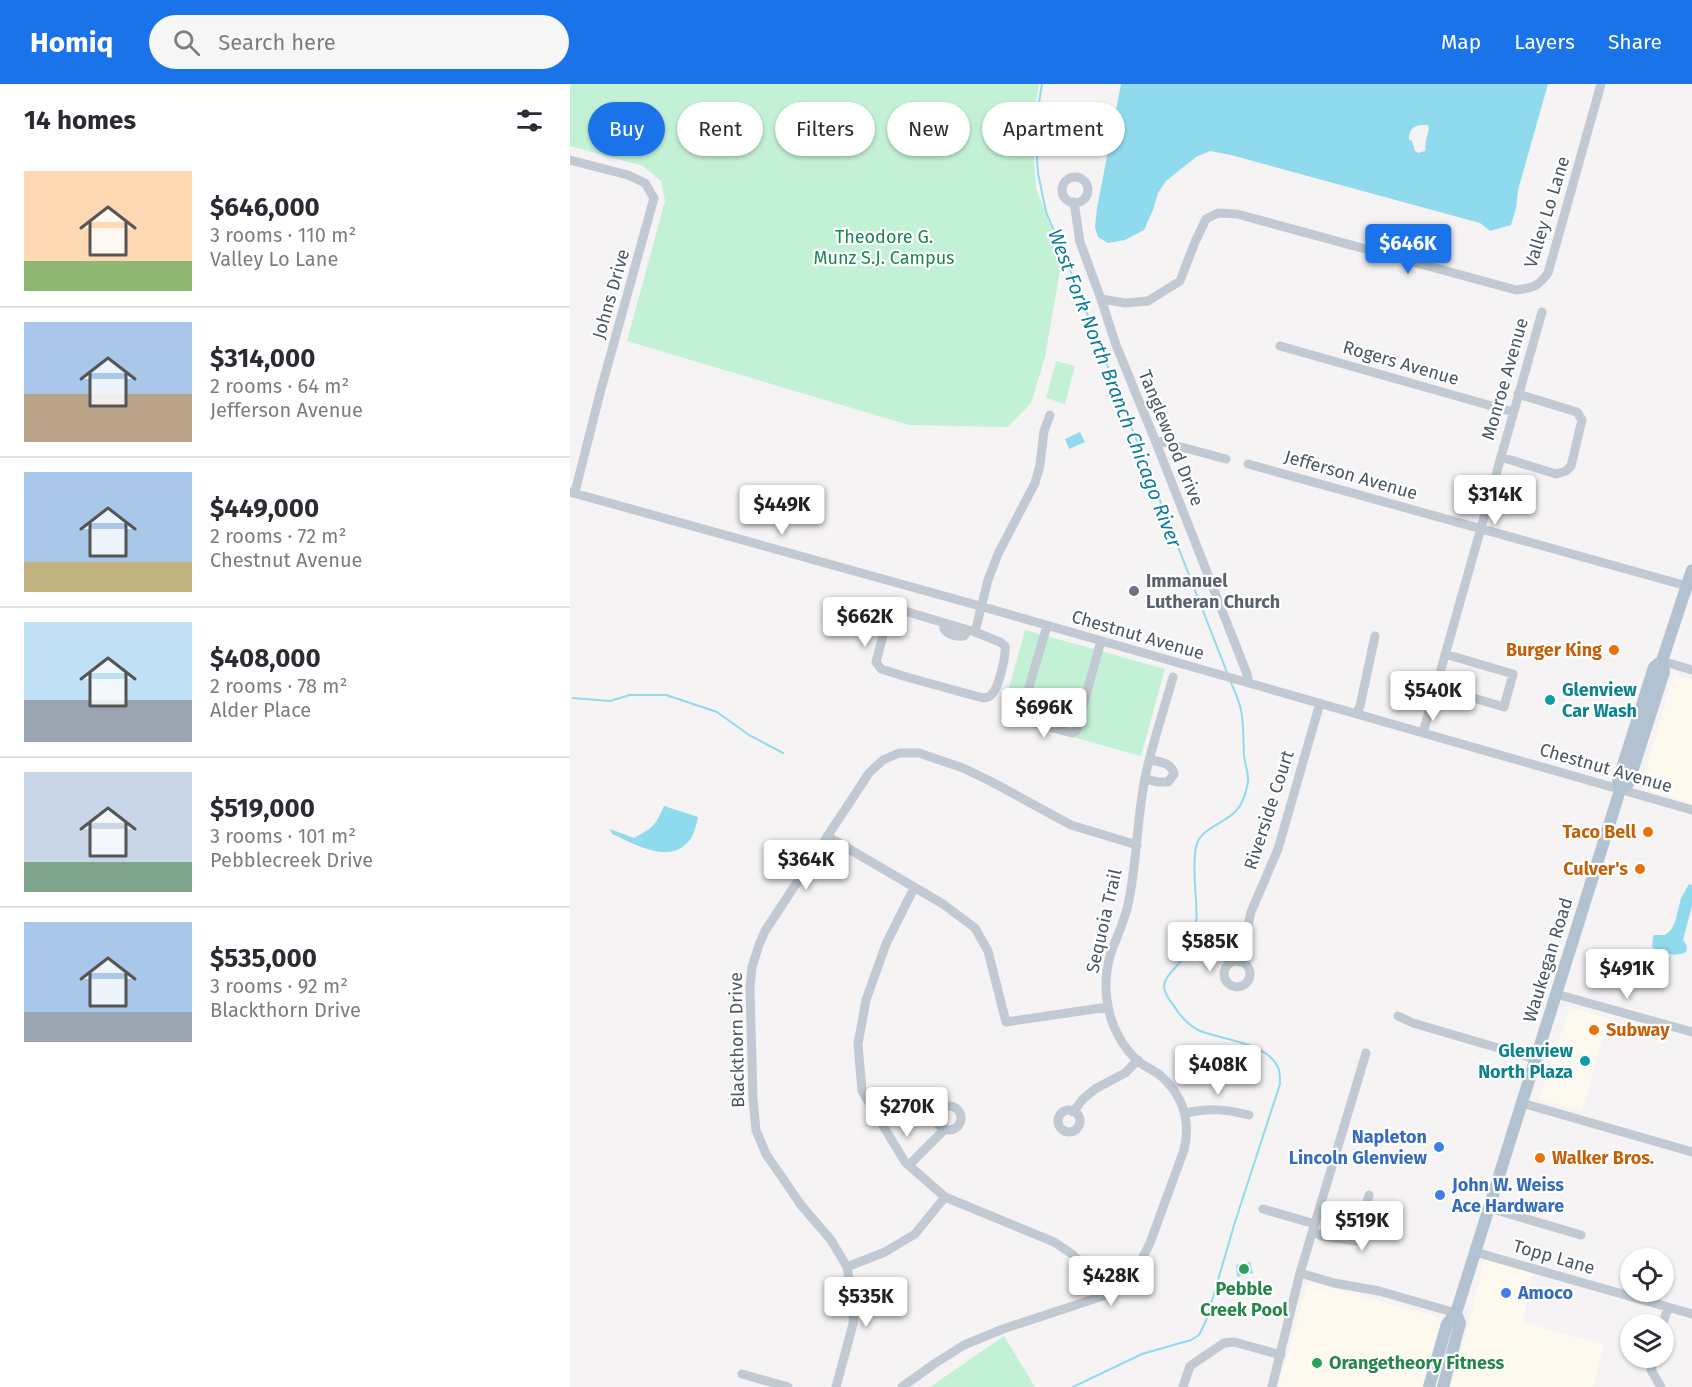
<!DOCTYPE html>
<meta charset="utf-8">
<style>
:root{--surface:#fff;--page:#f7f7f7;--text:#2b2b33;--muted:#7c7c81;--line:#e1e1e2;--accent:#1a73e8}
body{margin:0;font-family:"Fira Sans",sans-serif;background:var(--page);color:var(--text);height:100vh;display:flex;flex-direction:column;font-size:22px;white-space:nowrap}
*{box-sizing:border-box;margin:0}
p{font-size:20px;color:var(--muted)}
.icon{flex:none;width:33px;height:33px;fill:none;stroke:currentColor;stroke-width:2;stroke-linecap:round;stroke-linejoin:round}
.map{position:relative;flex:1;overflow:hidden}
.panel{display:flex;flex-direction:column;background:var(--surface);width:570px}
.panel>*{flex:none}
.guide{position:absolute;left:18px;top:18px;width:570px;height:54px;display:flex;gap:12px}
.tools{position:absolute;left:1050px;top:1164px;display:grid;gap:12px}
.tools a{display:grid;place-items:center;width:54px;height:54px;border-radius:50%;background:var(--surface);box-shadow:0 2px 4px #0004;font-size:30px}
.price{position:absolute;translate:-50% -51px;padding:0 14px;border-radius:6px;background:#fff;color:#222;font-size:20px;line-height:39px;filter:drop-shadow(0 2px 3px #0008)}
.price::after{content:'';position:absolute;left:50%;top:36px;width:18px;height:14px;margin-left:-9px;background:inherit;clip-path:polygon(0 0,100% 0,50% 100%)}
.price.on{background:var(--accent);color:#fff}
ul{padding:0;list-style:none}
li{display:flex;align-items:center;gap:18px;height:150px;padding:0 24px}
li+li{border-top:2px solid var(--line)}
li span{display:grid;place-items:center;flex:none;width:168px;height:120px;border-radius:0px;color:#555}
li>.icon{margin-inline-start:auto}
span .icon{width:72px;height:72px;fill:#fffc;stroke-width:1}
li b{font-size:26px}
h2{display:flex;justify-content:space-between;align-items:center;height:72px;padding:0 24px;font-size:26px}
.pill{padding:0 21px;border-radius:27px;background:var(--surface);box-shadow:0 2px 4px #0004;font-size:21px;line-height:54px}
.pill.on{background:var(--accent);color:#fff}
header{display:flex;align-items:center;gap:36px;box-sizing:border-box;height:84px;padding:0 30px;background:var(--accent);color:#fff}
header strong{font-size:28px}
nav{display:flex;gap:33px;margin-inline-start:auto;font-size:21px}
.search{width:420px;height:54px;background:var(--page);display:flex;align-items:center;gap:15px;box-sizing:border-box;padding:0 21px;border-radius:33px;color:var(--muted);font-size:22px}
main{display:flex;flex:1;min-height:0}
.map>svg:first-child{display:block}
.commercial{fill:#fdf9ef}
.green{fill:#c3f1d5}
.water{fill:#90daee;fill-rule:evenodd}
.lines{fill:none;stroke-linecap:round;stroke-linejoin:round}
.stream{stroke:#90daee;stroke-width:2}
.minor{stroke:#c1cad2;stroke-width:9}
.major{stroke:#b3c2d1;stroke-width:12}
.worship-dot{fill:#6b7280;stroke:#fff;stroke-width:2}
.food-dot{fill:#e8710a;stroke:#fff;stroke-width:2}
.culture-dot{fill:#0f9aa8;stroke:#fff;stroke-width:2}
.shop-dot{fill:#3f7fe0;stroke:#fff;stroke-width:2}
.leisure-dot{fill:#2e9e5b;stroke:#fff;stroke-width:2}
.labels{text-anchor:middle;stroke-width:4.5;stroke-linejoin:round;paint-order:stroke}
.street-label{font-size:18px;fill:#4a5661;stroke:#fff}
.park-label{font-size:18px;fill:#17864f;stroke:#fff}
.worship-label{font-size:18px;font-weight:bold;fill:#5b616d;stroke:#fff;text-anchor:start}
.food-label{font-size:18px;font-weight:bold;fill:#c56008;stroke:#fff;text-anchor:end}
.culture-label{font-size:18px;font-weight:bold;fill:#0d838f;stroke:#fff;text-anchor:start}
.shop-label{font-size:18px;font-weight:bold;fill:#366cbe;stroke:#fff;text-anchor:start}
.leisure-label{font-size:18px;font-weight:bold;fill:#27864d;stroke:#fff}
.water-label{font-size:20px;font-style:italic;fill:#0c7c9b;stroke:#fff}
</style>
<header>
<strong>Homiq</strong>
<div class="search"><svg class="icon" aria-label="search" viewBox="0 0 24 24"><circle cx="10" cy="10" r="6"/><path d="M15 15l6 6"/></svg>Search here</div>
<nav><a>Map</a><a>Layers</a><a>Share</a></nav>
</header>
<main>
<section class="panel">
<h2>14 homes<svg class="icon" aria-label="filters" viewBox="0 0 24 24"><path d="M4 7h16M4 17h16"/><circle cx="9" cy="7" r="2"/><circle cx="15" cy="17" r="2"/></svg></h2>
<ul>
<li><span style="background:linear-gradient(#ffd9b3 75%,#8fb573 0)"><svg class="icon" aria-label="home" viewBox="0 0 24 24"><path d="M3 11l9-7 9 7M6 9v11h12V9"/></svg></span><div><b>$646,000</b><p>3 rooms · 110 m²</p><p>Valley Lo Lane</p></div></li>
<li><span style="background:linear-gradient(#a9c7e8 60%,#b9a48a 0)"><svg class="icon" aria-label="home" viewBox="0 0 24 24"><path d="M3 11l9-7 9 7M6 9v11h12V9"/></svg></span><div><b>$314,000</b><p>2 rooms · 64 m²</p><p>Jefferson Avenue</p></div></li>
<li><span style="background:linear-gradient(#a9c7e8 75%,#c2b280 0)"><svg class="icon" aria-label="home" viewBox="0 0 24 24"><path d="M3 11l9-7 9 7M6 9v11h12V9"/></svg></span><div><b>$449,000</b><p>2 rooms · 72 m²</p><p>Chestnut Avenue</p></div></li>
<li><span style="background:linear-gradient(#bfe0f5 65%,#9aa5b1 0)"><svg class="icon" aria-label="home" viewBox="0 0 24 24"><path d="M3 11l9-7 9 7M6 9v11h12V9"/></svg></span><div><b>$408,000</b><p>2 rooms · 78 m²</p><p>Alder Place</p></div></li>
<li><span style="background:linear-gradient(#c9d6e8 75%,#7fa58c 0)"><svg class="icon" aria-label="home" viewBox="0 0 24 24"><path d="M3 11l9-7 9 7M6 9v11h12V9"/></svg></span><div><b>$519,000</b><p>3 rooms · 101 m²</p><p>Pebblecreek Drive</p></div></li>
<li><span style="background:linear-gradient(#a9c7e8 75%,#9aa5b1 0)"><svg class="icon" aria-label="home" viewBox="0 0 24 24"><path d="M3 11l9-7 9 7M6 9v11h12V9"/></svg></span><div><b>$535,000</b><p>3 rooms · 92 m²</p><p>Blackthorn Drive</p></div></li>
</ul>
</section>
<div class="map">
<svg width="1122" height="1303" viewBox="0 0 1122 1303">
<rect width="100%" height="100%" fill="#f5f3f3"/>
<path class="commercial" d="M 1104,590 L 1122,596 L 1122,719 L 1070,704 Z
M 1000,924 L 1039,934 L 1012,1026 L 969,1015 Z
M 914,1174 L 963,1188 L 952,1238 L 1034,1261 L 1023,1303 L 881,1303 L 903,1223 Z
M 738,1198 L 872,1234 L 852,1303 L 708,1303 Z"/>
<path class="green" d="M 0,0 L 469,0 L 462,40 L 466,104 L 492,175 L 475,273 L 461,319 L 438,343 L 339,341 L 57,257 L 95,117 L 91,97 L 73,82 L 0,62 Z
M 486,277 L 505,282 L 495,320 L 476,314 Z
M 455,546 L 595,585 L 571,672 L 431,633 Z
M 434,1252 L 465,1303 L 360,1303 Z"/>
<path class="water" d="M 551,0 L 978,0 L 948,106 L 946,124 L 941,141 L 920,147 L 910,139 L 661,71 L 640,67 L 626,73 L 596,97 L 588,109 L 583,126 L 574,146 L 555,156 L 538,159 L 528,153 L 525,143 L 527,124 ZM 851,41 L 858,41 L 859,45 L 856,56 L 855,67 L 848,69 L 845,67 L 842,57 L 839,56 C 839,47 842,42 851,41 Z
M 510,348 L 515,358 L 499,365 L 495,355 Z
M 94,722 L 128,733 C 126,742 124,753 117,759 C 97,780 63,759 42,750 L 40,745 L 64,754 C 83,744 85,742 94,722 Z
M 1119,800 L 1122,801 L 1122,822 L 1113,856 C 1117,861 1118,862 1116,868 C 1105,874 1092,869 1082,863 L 1083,853 L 1084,851 L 1095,851 L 1101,846 L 1105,838 L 1111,814 Z
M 680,1178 L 683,1189 L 667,1193 L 666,1181 Z"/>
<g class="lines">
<path class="stream" d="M 472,0 L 465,42 L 468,89 L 476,128 L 499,183 L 658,591
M 3,614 L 40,617 L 60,611 L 96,611 L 147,628 L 179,651 L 213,669
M 503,1303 L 572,1270 L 621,1256 L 629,1251 L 636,1237 L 665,1138 L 710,1000 C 710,995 710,990 709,986 C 699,958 652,956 630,947 C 620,942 610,932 604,922 C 600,917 594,910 594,902 C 595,888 619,875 623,858 C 632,827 620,794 626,763 C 630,744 654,740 666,727 C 673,720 676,709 678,698 C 679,690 675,680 674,672 C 673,657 674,641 671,626 C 669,616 664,606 660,596"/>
<path class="minor" d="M 0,76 L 58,91 L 75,99 L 84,114 L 30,309 L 5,408
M492 106a13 13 0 1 1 26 0a13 13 0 1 1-26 0Z
M 504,118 L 510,158 L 531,215 L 546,261 L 585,356 L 677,590 L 679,599
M 531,215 L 555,219 L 578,217 L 610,197 L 625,158 L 636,135 L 648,129 L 667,130 L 946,206 C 962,204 968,203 978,189 L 1031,0
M 710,262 L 943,328
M 585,356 L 656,375
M 931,373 L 986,390 L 996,387 L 1001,382 L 1012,336 L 1007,328 L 948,310
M 678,380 L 1117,502
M 0,408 L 410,522 L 1122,726
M 374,539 L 374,545 C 379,551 387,553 394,552 L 398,546
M 477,542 L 451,630 L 453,636 L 502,649 L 506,647 L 531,557
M 405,548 L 430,558 L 435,562 C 436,572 429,603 422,610 C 419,614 417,613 413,614 L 340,594 L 311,585 L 306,578 L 317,536 C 320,529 323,528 331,526 L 405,548 L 418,496 L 428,470 L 465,399 L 470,381 L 474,347 L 480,331
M 1092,577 L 1122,586
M 866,603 L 934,623 L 943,590 L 875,570
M 786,630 L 790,622 L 805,552
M 853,649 L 972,228
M 575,695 L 588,698 L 598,698 L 604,690 C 601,678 590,678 580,676
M 257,752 L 373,820 L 405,844 L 418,867 L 436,938 L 538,923
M 344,804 L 316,860 L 296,916 L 288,960 L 292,1007 L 335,1078 L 375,1113 L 484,1158 L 502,1170 L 514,1181 L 533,1212
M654 890a13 13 0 1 1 26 0a13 13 0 1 1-26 0Z
M 670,878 L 681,828 L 708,765 L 750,619
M 986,910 L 1122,948
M 828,932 L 843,939 L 966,975
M 952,1019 L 1122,1068
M367 1034a12 12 0 1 1 24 0a12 12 0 1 1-24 0Z
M488 1037a11 11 0 1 1 22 0a11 11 0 1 1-22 0Z
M 503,1028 L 513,1015 L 525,1005 L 555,989 L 568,976
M 616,1029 C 640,1024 655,1025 679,1031
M 339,1081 L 375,1045
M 919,1124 L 1011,1151
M 693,1125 L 745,1140
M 743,1147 L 752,1152 L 785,1157 L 788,1154 L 799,1111
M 905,1168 L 1122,1230
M 277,1183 L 315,1168 L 345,1150 L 375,1113
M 730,1189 L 764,1199 L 809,1207 L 886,1229
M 1093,1240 L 1098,1223
M 1084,1274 L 1081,1286 L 1091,1303
M 172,1290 L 218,1303
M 266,1303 L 283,1240 L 284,1222 L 277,1183 L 261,1156 L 231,1121 L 196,1070 L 186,1046 L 183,1015 L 180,903 L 182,883 L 189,861 L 195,847 L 299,689 L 313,676 L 329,669 L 349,669 L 393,684 L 422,698 L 501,741 L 567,761
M 332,1303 L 364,1280 L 394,1261 L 433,1245 L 533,1212 L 550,1200 L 571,1177 L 580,1159 L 614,1066 C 621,1037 613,1012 591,992 C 584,986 575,983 568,977 C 553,964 541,942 538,922 C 534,903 536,881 543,863 C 549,848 556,833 559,816 C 567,776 567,734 575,694 C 582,660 594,626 603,593
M 613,1303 L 620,1282 L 654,1259 L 664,1258 L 711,1271
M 702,1303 L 730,1189 L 796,969"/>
<path class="major" d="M 1050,706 L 1058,700 L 1094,588 L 1092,577 L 1122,486
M 859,1303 L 877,1240 L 886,1229 L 1046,719 L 1050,706 L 1048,697 L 1084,583 L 1092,577
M 873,1303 L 890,1239 L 886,1229"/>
</g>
<circle class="worship-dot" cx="564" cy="507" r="6"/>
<g class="food-dot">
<circle cx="1044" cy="566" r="6"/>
<circle cx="1078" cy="748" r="6"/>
<circle cx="1070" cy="785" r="6"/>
<circle cx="1024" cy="946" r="6"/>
<circle cx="970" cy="1074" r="6"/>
</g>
<g class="culture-dot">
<circle cx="980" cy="616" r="6"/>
<circle cx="1015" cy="977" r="6"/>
</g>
<g class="shop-dot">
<circle cx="869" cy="1063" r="6"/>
<circle cx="870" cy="1111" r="6"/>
<circle cx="936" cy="1209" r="6"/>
</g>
<g class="leisure-dot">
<circle cx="674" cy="1185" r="6"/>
<circle cx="747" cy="1279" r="6"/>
</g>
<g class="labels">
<g class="street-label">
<text transform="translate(977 128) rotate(-73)" y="6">Valley Lo Lane</text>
<text transform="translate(41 210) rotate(-74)" y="6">Johns Drive</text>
<text transform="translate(831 279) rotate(16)" y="6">Rogers Avenue</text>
<text transform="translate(935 295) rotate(-74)" y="6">Monroe Avenue</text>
<text transform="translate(601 354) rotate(68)" y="6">Tanglewood Drive</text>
<text transform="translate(781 391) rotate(16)" y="6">Jefferson Avenue</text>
<text transform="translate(568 551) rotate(16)" y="6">Chestnut Avenue</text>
<text transform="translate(1036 684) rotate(16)" y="6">Chestnut Avenue</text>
<text transform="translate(699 726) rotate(-72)" y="6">Riverside Court</text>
<text transform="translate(534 837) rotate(-77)" y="6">Sequoia Trail</text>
<text transform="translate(978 876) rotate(-73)" y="6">Waukegan Road</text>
<text transform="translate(167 956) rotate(-91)" y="6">Blackthorn Drive</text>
<text transform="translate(984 1173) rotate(16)" y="6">Topp Lane</text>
</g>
<g class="park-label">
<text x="314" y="159">Theodore G.<tspan x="314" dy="21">Munz S.J. Campus</tspan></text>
</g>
<g class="worship-label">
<text x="576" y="503">Immanuel<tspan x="576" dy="21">Lutheran Church</tspan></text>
</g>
<g class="food-label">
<text x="1032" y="572">Burger King</text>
<text x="1066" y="754">Taco Bell</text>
<text x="1058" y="791">Culver's</text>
<text x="1036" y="952" text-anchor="start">Subway</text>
<text x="982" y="1080" text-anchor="start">Walker Bros.</text>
</g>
<g class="culture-label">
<text x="992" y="612">Glenview<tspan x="992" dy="21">Car Wash</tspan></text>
<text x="1003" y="973" text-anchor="end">Glenview<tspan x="1003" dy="21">North Plaza</tspan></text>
</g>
<g class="shop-label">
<text x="857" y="1059" text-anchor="end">Napleton<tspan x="857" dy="21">Lincoln Glenview</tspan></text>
<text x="882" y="1107">John W. Weiss<tspan x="882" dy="21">Ace Hardware</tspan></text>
<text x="948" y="1215">Amoco</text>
</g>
<g class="leisure-label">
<text x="674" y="1211">Pebble<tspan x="674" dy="21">Creek Pool</tspan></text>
<text x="759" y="1285" text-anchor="start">Orangetheory Fitness</text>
</g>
<g class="water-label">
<text transform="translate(545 304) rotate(69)" y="7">West Fork North Branch Chicago River</text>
</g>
</g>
</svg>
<div class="tools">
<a><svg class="icon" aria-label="locate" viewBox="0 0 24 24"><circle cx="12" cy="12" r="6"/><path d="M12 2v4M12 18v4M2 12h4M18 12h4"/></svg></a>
<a><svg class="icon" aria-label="layers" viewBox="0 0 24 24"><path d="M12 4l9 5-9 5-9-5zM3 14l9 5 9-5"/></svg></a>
</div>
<b class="price on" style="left:838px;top:191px">$646K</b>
<b class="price" style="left:925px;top:442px">$314K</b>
<b class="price" style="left:212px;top:452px">$449K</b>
<b class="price" style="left:295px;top:564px">$662K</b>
<b class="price" style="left:863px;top:638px">$540K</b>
<b class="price" style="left:474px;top:655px">$696K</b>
<b class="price" style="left:236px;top:807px">$364K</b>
<b class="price" style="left:640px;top:889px">$585K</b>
<b class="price" style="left:1057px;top:916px">$491K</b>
<b class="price" style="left:648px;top:1012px">$408K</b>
<b class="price" style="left:337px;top:1054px">$270K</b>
<b class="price" style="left:792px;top:1168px">$519K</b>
<b class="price" style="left:541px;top:1223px">$428K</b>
<b class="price" style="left:296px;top:1244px">$535K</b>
<div class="guide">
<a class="pill on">Buy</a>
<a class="pill">Rent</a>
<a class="pill">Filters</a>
<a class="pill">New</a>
<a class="pill">Apartment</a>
</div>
</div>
</main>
